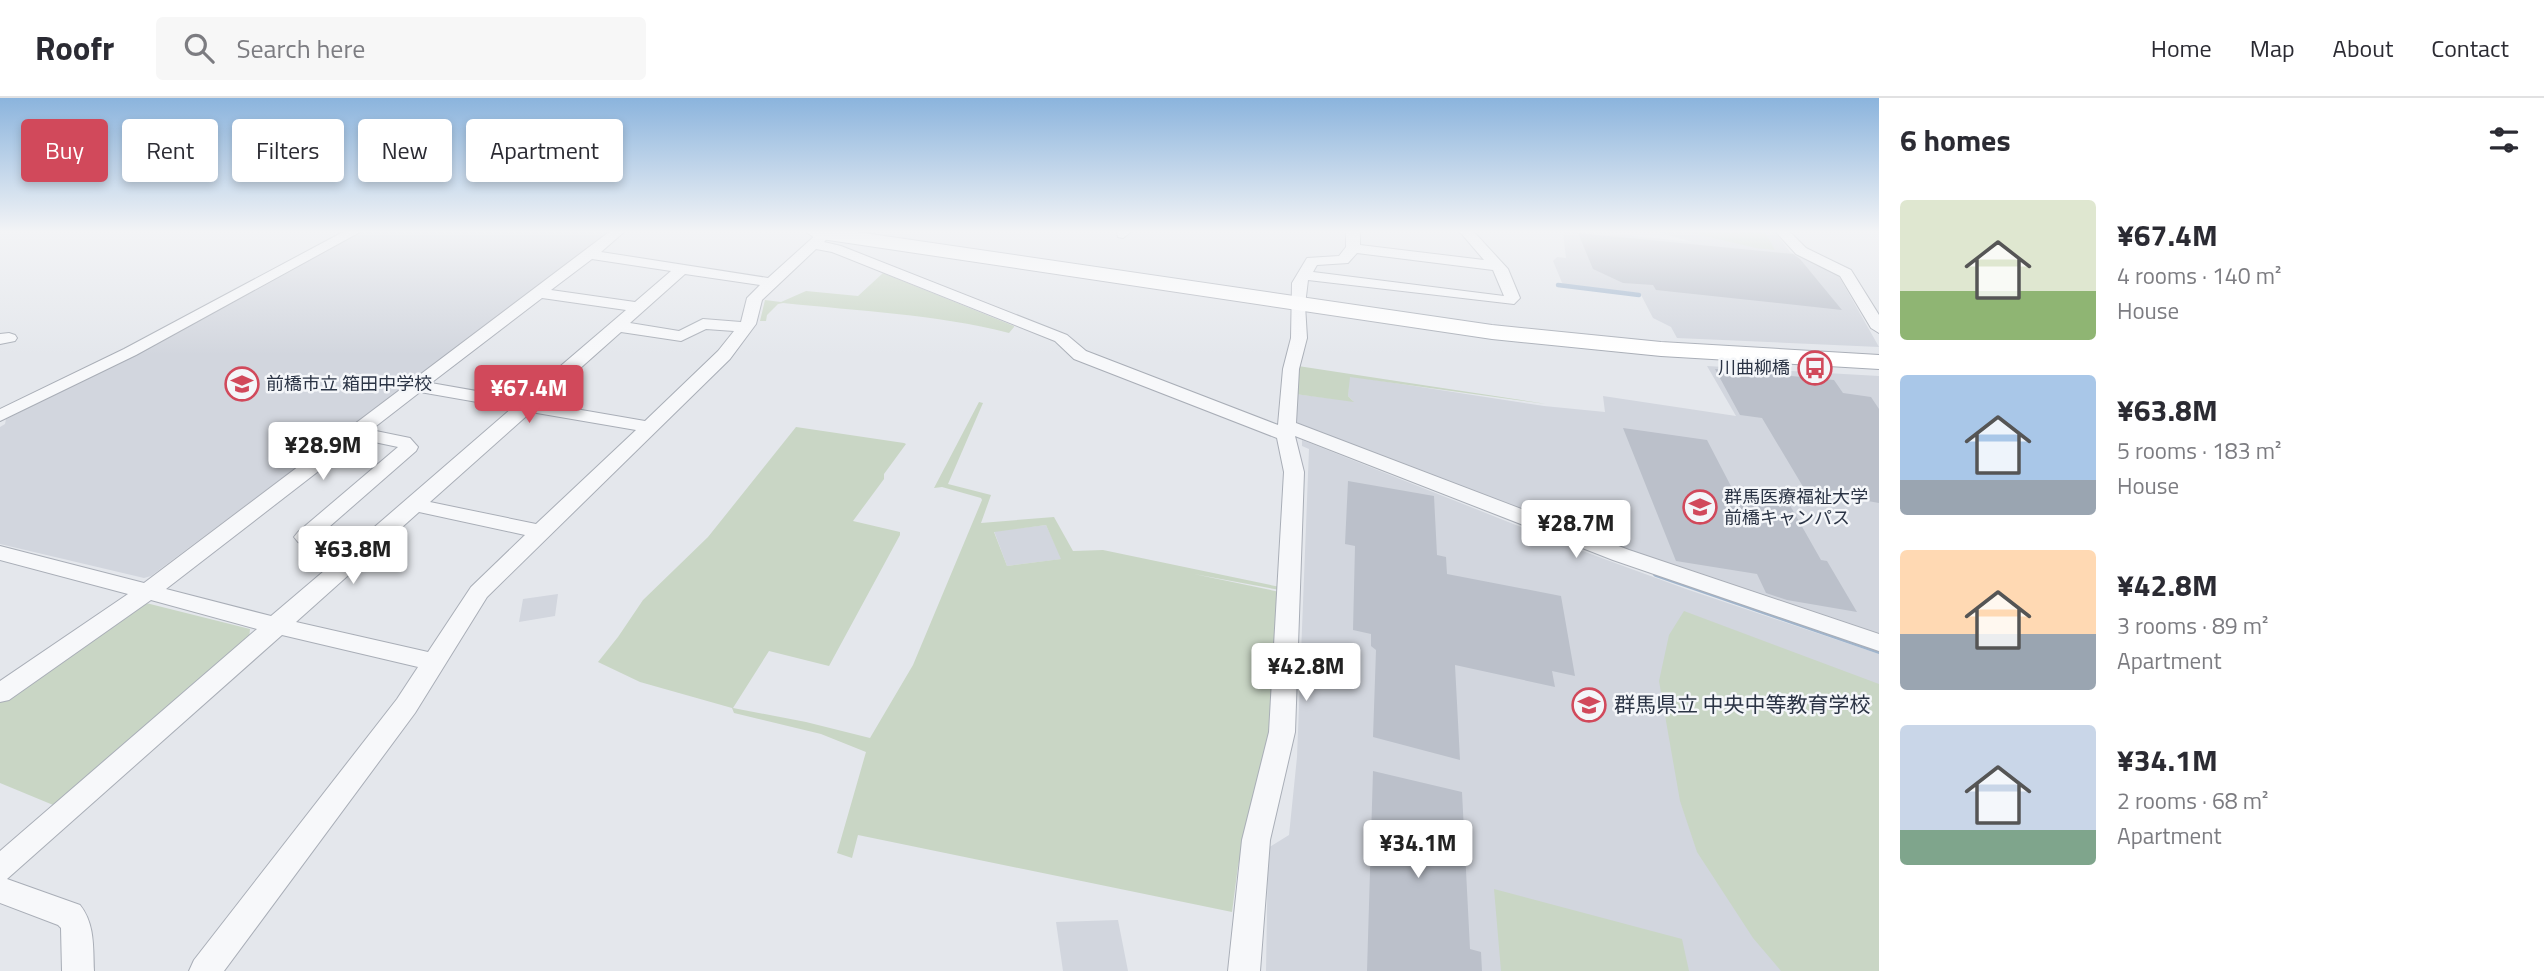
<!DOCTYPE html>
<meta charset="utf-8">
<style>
:root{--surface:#fff;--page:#f7f7f7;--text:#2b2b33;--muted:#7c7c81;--line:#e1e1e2;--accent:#d1495b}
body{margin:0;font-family:"Titillium Web","Noto Sans JP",sans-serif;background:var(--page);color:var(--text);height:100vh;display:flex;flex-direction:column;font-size:26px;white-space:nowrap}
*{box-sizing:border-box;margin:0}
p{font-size:23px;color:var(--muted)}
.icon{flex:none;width:38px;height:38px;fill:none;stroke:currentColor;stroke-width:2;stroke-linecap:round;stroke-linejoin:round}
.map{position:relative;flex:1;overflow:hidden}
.sheet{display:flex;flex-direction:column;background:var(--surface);width:665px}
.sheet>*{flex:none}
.top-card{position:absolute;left:21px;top:21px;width:665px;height:63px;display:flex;gap:14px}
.price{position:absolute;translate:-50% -60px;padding:0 16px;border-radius:7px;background:#fff;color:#222;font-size:23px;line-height:46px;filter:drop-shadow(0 2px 4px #0008)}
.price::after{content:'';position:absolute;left:50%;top:42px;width:21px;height:16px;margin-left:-10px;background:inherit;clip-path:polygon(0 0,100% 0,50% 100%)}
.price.selected{background:var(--accent);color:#fff}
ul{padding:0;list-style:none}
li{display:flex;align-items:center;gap:21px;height:175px;padding:0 21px}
li span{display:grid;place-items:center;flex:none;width:196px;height:140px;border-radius:7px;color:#555}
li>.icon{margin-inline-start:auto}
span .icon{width:84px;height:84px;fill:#fffc;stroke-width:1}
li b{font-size:30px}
h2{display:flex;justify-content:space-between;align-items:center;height:84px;padding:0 21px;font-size:30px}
.tag{padding:0 24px;border-radius:7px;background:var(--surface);box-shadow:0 4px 10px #0003;font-size:24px;line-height:63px}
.tag.selected{background:var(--accent);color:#fff}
header{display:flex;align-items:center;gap:42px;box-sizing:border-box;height:98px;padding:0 35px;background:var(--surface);border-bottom:2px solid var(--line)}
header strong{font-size:33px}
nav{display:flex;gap:38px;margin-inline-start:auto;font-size:24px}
.search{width:490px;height:63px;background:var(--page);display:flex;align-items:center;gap:18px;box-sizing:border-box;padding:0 24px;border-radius:7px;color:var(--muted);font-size:26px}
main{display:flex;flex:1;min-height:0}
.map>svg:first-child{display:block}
.built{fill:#d2d6de}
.green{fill:#c9d6c5;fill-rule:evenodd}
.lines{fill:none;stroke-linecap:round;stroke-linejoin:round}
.stream-far1{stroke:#9fb4cc;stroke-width:4.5}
.stream{stroke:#9fb4cc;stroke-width:6}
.building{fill:#bbc0ca}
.street-casing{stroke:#a9aeb7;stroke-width:2}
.secondary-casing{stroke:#a9aeb7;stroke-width:2}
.street{fill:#f7f8fa;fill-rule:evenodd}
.secondary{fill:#fff;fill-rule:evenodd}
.labels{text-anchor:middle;stroke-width:5;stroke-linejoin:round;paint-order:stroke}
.poi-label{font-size:18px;fill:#2b3445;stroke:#f4f6f9;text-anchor:start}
.near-poi-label{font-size:21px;fill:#2b3445;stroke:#f4f6f9;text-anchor:start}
</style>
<header>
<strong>Roofr</strong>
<div class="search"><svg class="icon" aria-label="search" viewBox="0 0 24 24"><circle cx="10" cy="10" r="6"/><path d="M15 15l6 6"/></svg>Search here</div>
<nav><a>Home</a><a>Map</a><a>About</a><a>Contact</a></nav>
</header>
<main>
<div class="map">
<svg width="1879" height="873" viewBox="0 0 1879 873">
<rect width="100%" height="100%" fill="#e4e7ec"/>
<path class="built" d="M 361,134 L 611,134 L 151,478 L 144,480 L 0,446 L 0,329 L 5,326 L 6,321 L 126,261 Z
M 1563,134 L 1596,134 L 1692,144 L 1659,134 L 1775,134 L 1790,154 L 1836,175 L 1840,180 L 1879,249 L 1677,240 L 1671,229 L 1653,220 L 1640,195 L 1563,187 L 1553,163 L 1557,159 L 1566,160 Z
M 1707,268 L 1879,278 L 1879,538 L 1639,456 L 1553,422 L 1544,416 L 1505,406 L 1298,326 L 1295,323 L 1295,296 L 1353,303 L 1348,298 L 1349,278 L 1544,308 L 1605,314 L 1603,298 L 1736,318 Z
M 1302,342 L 1569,448 L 1686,491 L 1879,556 L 1879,873 L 1266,873 L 1268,750 L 1289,737 L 1297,659 L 1309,351 L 1302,348 Z
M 1046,427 L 1062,461 L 1007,468 L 994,433 Z
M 558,496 L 555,518 L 519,524 L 523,501 Z
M 1118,822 L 1128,873 L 1063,873 L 1056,824 Z"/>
<path class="green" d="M 1688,134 L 1765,134 L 1775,152 L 1756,150 Z
M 883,175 L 1014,228 L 1014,229 L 1009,235 C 935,216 859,213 783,205 L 778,206 L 767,217 L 766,223 L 760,223 L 765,202 L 781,204 L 806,193 L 858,198 Z
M 1298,268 L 1540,305 L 1546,306 L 1350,279 L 1348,298 L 1354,304 L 1295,296 Z
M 979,304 L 983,305 L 948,386 L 991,397 L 981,425 L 1054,419 L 1073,453 L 1103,452 L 1280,489 L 1280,492 L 1194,476 L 1280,494 L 1271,635 L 1238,768 L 1232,814 L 858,737 L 852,760 L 837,755 L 866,654 L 821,636 L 734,615 L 732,610 L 640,584 L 598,564 L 618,539 L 643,502 L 708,439 L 796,329 L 904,345 L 906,346 L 884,376 L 884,381 L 853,423 L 900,434 L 900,437 L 829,568 L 769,553 L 733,610 L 806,624 L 870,640 L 913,567 L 982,402 L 981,400 L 942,389 L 934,390 ZM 1046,427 L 1061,461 L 1007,468 L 994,434 Z
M 146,505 L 250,531 L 249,541 L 58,709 L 0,685 L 0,604 L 133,509 Z
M 1684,513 L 1879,586 L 1879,873 L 1781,873 L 1753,840 L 1697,754 L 1680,703 L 1659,583 L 1669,537 Z
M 1494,791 L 1682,841 L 1689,873 L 1501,873 Z"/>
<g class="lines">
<path class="stream-far1" d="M 1558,187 L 1639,197"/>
<path class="stream" d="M 1656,476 L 1879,553"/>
</g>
<path class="building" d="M 1578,135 L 1793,156 L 1800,161 L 1842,212 L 1656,192 L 1653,187 L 1623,185 L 1593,171 Z
M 1715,271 L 1834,282 L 1843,295 L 1871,299 L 1879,311 L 1879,405 L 1805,392 L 1762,320 L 1740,317 Z
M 1623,330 L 1707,342 L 1734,394 L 1787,402 L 1821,462 L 1827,463 L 1857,514 L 1787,502 L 1766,495 L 1757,476 L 1676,463 Z
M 1348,383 L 1434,398 L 1437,457 L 1446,459 L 1447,476 L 1561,498 L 1575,578 L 1552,573 L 1555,589 L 1455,567 L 1460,662 L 1373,639 L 1376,552 L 1371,548 L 1371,536 L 1353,532 L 1355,448 L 1345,446 Z
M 1373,673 L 1462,694 L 1470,851 L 1481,854 L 1482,873 L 1367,873 Z"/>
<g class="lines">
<defs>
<path id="street" d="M 343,134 L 360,134 L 136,257 L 0,323 L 0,311 L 124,251 Z
M 609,134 L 624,134 L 601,154 L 768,180 L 819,134 L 833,134 L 824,144 L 841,148 L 1067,237 L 1086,253 L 1278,327 L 1283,271 L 1291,240 L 1292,185 L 1307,160 L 1339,158 L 1346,149 L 1346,134 L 1360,134 L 1360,147 L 1484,162 L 1460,134 L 1474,134 L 1508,171 L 1520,200 L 1514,206 L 1308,182 L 1305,207 L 1307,240 L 1299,271 L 1296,325 L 1629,452 L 1879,536 L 1879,553 L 1613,462 L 1295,338 L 1304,374 L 1295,634 L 1270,742 L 1260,873 L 1228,873 L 1242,742 L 1269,634 L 1284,374 L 1277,340 L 1074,261 L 1055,243 L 832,154 L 816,151 L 762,202 L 756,226 L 730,261 L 487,499 L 415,615 L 224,873 L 189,873 L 194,862 L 397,601 L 418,569 L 282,537 L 7,781 L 80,807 C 95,826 93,849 94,873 L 62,873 L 61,830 L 58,827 L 0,805 L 0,753 L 257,531 L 151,502 L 9,602 L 0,604 L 0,583 L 128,496 L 0,462 L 0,448 L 144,485 ZM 1357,155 L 1493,172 L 1504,198 L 1313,174 L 1317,167 L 1348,165 ZM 592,161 L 671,173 L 635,204 L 551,192 ZM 685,176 L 760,187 L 747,200 L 741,224 L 703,221 L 679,233 L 630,225 ZM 542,200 L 626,212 L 522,301 L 431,285 ZM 706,231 L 734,233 L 718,253 L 645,323 L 541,305 L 621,234 L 681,243 ZM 420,294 L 512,310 L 356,445 L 321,436 L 416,353 L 418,349 L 410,340 L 371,332 ZM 531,314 L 636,332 L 536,426 L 430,404 ZM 360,341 L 398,349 L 298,434 L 294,439 L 298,444 L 344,456 L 271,518 L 166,491 ZM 419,414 L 525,437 L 471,489 L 428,554 L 296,524 Z
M 1117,134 L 1131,134 L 1123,140 L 1118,139 Z
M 1776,134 L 1790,134 L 1806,150 L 1851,172 L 1879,217 L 1879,235 L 1871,230 L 1840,178 L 1796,156 Z
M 9,235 L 15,237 L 17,240 L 15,243 L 0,246 L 0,236 Z"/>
<path id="secondary" d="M 806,134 L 857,134 L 1492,227 L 1661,244 L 1879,257 L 1879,271 L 1661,258 L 1492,241 L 815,140 Z"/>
</defs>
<use href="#street" class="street-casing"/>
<use href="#secondary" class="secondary-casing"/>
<use href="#street" class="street"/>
<use href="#secondary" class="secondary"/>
</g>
<linearGradient id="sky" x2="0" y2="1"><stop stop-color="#8bb4dd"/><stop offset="0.52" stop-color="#f3f4f6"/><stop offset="1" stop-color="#f3f4f6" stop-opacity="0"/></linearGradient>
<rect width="1879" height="257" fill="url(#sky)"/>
<defs>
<symbol id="bus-ring" viewBox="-11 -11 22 22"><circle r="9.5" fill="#f4f6f9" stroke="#d1495b" stroke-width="1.5"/><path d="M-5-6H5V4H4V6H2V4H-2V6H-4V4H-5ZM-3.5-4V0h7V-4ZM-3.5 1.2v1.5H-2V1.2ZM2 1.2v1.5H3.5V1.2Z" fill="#d1495b"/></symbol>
<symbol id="school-ring" viewBox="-11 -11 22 22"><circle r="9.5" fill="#f4f6f9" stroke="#d1495b" stroke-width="1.5"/><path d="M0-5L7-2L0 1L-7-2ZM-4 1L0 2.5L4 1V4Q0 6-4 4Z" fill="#d1495b"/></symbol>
<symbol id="university-ring" viewBox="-11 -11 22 22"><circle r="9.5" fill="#f4f6f9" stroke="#d1495b" stroke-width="1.5"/><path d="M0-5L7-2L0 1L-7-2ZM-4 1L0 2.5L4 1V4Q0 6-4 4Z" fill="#d1495b"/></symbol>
</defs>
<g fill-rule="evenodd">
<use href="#bus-ring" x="1796" y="251" width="38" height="38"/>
<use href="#school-ring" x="223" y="267" width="38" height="38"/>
<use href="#university-ring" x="1681" y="390" width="38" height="38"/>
<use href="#school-ring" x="1570" y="588" width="38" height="38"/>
</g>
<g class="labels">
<g class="poi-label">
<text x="1790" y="276" text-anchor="end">川曲柳橋</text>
<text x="266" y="292">前橋市立 箱田中学校</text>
<text x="1724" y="405">群馬医療福祉大学<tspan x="1724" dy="21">前橋キャンパス</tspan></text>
</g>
<g class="near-poi-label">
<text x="1614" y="614">群馬県立 中央中等教育学校</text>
</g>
</g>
</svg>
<b class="price selected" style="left:529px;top:327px">¥67.4M</b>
<b class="price" style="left:323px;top:384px">¥28.9M</b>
<b class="price" style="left:1576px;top:462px">¥28.7M</b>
<b class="price" style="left:353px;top:488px">¥63.8M</b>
<b class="price" style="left:1306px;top:605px">¥42.8M</b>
<b class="price" style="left:1418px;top:782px">¥34.1M</b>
<div class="top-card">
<a class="tag selected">Buy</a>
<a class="tag">Rent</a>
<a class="tag">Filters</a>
<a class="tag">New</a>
<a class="tag">Apartment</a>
</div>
</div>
<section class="sheet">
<h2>6 homes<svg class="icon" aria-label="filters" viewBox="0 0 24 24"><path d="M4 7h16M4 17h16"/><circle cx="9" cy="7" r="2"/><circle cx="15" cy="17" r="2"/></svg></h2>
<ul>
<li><span style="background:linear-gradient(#dfe7d0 65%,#8fb573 0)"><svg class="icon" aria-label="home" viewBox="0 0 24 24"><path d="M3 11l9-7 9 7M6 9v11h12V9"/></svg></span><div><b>¥67.4M</b><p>4 rooms · 140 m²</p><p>House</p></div></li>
<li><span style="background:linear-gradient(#a9c7e8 75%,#9aa5b1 0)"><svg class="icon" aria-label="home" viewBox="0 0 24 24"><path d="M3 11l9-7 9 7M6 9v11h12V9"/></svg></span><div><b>¥63.8M</b><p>5 rooms · 183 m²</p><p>House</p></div></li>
<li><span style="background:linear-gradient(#ffd9b3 60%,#9aa5b1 0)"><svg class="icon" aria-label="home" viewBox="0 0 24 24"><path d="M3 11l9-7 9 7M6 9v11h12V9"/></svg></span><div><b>¥42.8M</b><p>3 rooms · 89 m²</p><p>Apartment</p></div></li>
<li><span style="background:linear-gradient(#c9d6e8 75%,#7fa58c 0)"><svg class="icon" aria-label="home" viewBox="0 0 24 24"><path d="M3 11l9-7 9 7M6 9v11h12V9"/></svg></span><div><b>¥34.1M</b><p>2 rooms · 68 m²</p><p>Apartment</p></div></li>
</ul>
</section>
</main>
